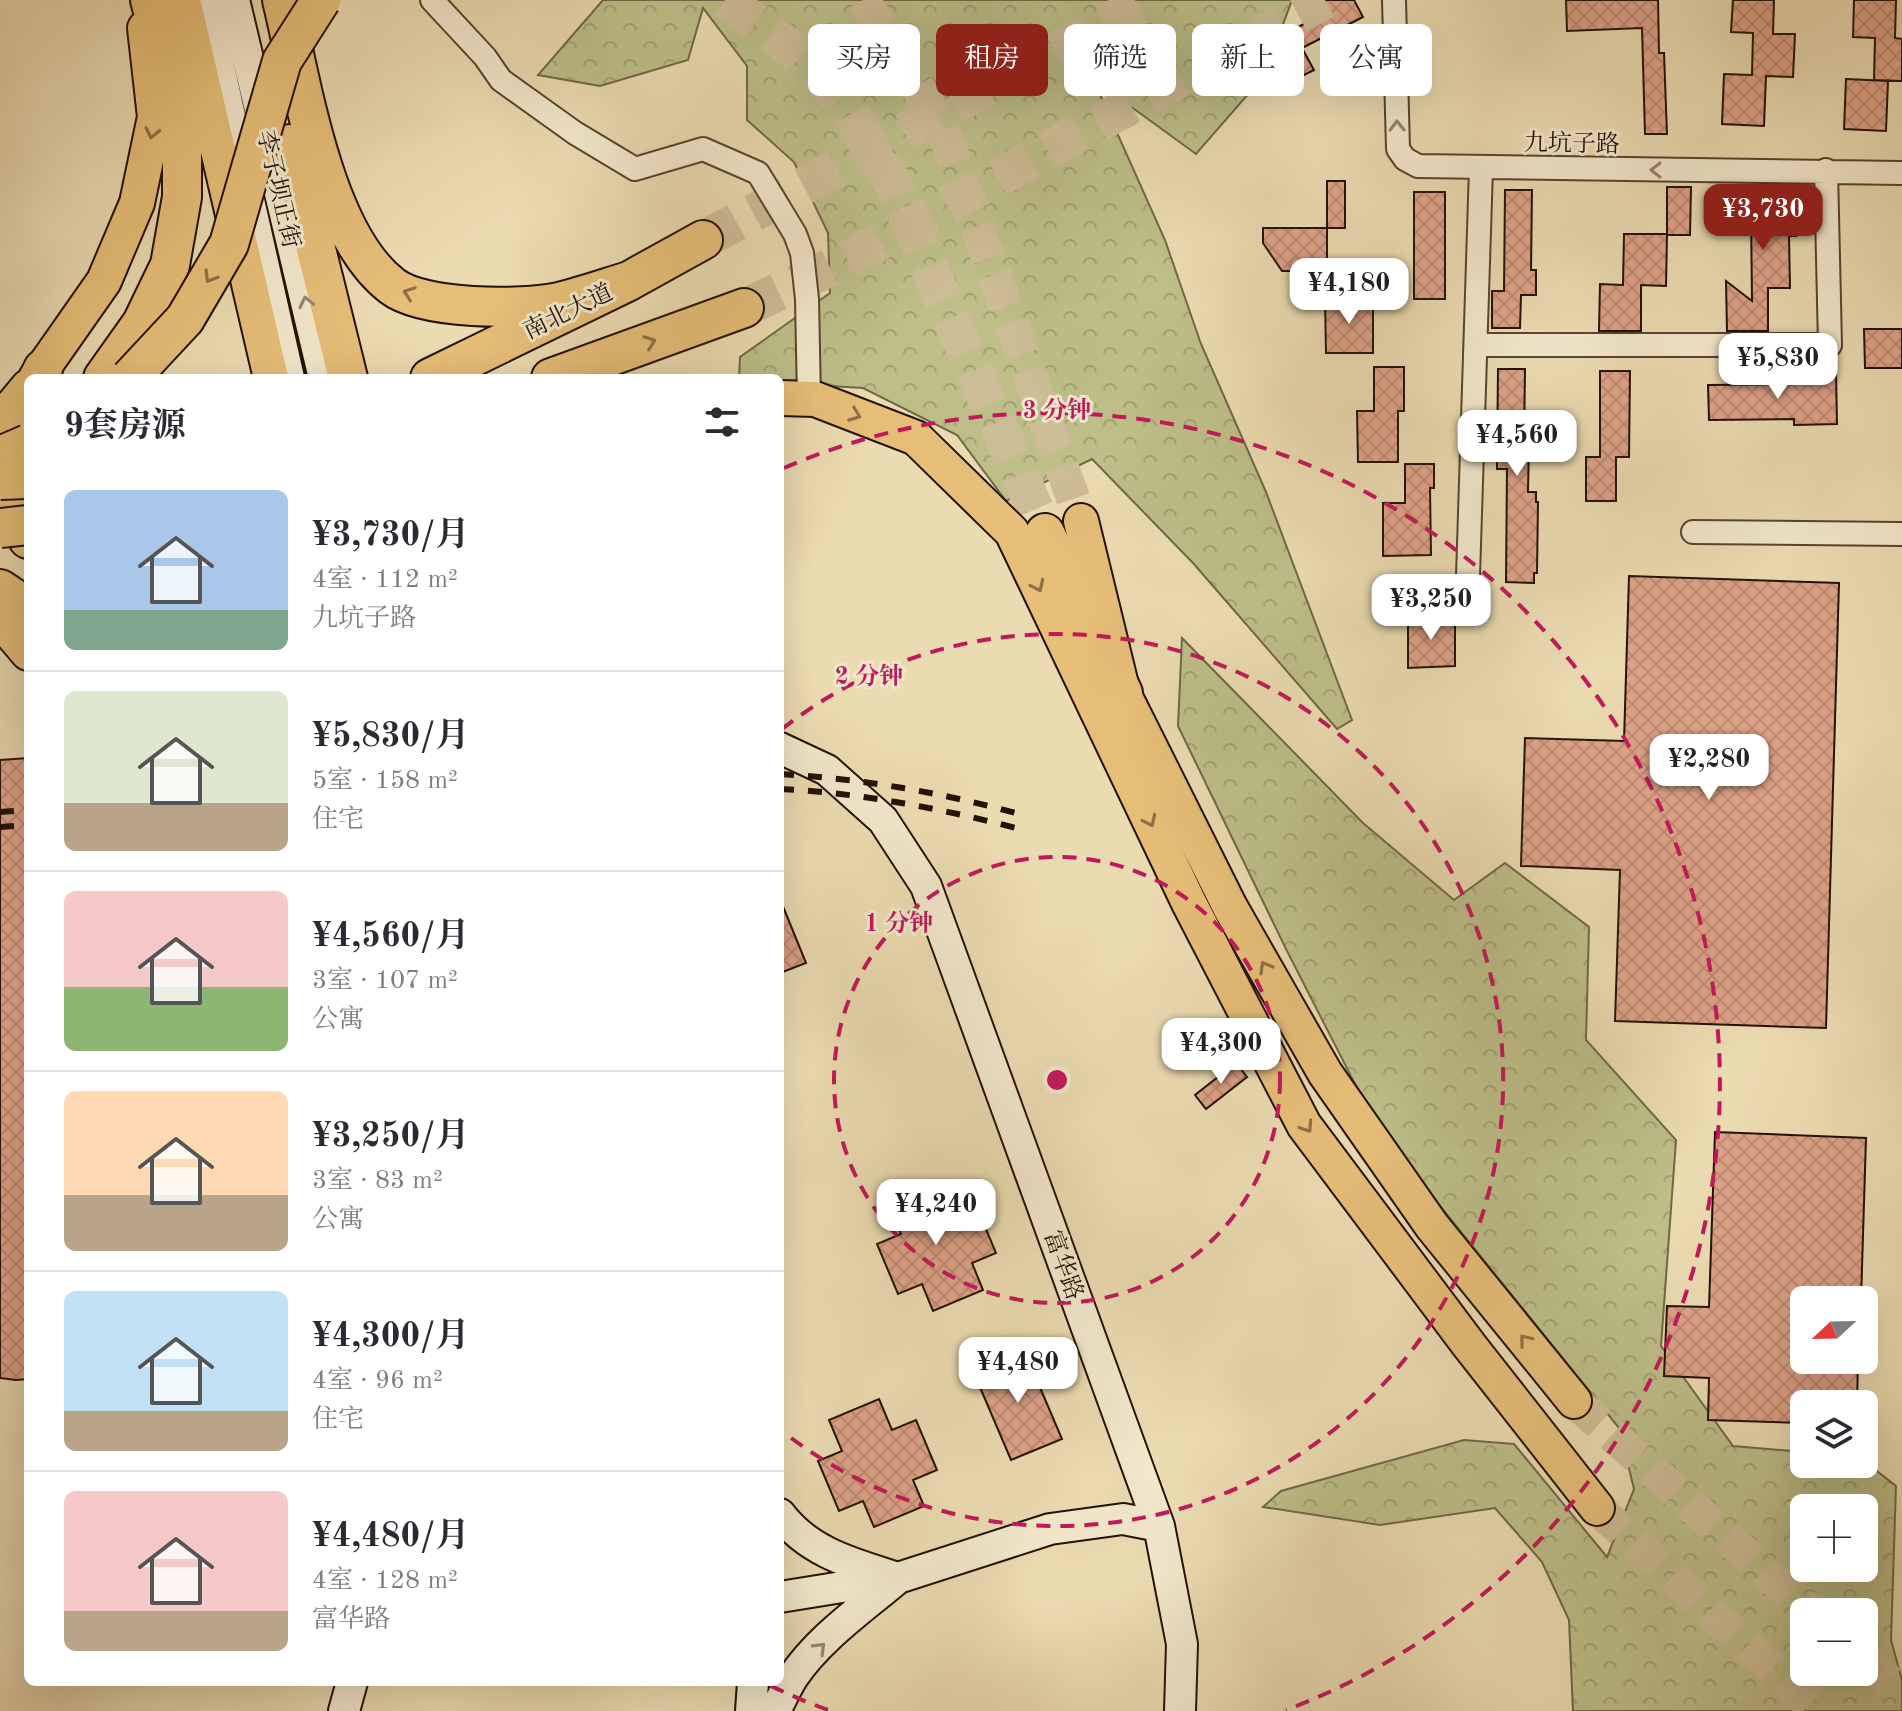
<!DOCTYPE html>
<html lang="zh">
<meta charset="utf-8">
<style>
:root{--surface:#fff;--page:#f7f7f7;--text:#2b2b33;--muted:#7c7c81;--line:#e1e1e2;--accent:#8f2418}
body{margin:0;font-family:"Old Standard TT","Noto Serif SC",serif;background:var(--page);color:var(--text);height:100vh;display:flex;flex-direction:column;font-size:30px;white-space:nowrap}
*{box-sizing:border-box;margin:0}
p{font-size:26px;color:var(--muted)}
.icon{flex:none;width:44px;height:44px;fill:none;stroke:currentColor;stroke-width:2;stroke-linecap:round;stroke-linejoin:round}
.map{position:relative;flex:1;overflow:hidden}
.panel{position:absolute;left:24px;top:374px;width:760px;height:1312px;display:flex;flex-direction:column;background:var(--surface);border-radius:12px;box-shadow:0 8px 32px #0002}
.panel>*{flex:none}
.banner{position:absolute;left:808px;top:24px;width:760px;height:72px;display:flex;gap:16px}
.needle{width:52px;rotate:248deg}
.buttons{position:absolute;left:1790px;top:1286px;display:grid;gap:16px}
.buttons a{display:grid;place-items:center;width:88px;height:88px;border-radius:12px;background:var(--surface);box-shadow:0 8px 32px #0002;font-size:40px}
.price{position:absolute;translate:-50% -68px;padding:0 18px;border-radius:16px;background:#fff;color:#222;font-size:26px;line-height:52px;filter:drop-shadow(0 2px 4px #0008)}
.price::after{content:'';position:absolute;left:50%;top:48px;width:24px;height:18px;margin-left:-12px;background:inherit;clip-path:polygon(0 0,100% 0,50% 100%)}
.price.current{background:var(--accent);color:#fff}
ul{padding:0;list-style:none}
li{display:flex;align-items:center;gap:24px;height:200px;padding:0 40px}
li+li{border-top:2px solid var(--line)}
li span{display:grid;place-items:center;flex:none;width:224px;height:160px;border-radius:12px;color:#555}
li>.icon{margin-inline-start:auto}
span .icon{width:96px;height:96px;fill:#fffc;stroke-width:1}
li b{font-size:34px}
h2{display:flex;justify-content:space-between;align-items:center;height:96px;padding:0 40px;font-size:34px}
.chip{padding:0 28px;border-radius:12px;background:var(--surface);box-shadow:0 8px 32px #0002;font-size:28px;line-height:72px}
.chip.current{background:var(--accent);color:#fff}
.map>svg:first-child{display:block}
.forest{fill:url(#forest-crowns);stroke:#706846;stroke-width:2;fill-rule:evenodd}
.building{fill:url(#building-cross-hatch);stroke:#241104;stroke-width:2}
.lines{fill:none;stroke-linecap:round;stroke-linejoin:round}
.primary-tunnel{stroke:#cdbd97;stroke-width:34;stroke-dasharray:34 17;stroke-linecap:butt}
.highway-tunnel{stroke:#cdbd97;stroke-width:38;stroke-dasharray:38 19;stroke-linecap:butt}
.street-casing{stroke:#56442f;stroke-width:26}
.secondary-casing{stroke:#241104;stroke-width:34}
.primary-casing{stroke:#241104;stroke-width:38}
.highway-casing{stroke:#241104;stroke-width:42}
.street{stroke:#f2e8cc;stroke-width:22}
.secondary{stroke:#f2e8cc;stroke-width:30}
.primary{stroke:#e6be78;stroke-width:34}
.highway{stroke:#e6be78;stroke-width:38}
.rail{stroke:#241104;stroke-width:6;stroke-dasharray:14 14;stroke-linecap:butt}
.highway-bridge-casing{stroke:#241104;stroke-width:42;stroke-linecap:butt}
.highway-bridge{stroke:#e6be78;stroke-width:38}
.oneway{stroke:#958772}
.oneway2{stroke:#8f7044}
.ring{fill:none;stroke:#c2185b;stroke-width:4;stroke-dasharray:14 10}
.labels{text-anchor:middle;stroke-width:6;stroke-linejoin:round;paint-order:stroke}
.street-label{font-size:24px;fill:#241104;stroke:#f2e8cc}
.centre{fill:#c2185b;stroke:#f2e8cc;stroke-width:4}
.ring-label{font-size:24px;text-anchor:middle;font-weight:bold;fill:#c2185b;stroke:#f2e8cc;stroke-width:6;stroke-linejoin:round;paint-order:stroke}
</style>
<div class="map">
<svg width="1902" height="1711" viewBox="0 0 1902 1711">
<defs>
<pattern id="forest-crowns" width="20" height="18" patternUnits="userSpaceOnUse" patternTransform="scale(2)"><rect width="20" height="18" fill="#bdbe88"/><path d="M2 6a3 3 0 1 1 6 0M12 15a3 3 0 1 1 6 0" fill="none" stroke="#a2a274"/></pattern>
<pattern id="building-cross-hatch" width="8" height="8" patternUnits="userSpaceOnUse" patternTransform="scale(2)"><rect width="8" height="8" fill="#dea287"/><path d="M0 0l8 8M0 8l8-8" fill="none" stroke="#be8a73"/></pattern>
</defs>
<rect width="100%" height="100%" fill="#ebdbb1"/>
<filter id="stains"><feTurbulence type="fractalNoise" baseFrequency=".0025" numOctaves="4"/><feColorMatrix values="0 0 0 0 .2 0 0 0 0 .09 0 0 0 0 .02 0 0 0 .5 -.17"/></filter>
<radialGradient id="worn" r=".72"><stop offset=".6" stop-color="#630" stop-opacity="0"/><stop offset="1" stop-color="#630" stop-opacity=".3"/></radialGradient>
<path class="forest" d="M 603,0 L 1292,0 L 1264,76 L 1196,154 L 1093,79 L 1165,240 L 1201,344 L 1266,492 L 1352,720 L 1337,729 L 1193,563 L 1092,459 L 1006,501 L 957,435 L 863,388 L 780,383 L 780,378 L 739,378 L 740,357 L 830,293 L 828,233 L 794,162 L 747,120 L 747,66 L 703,8 L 688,60 L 600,86 L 538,75 Z
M 1182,638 L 1363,823 L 1454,900 L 1505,863 L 1589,927 L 1586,1040 L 1676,1140 L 1661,1346 L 1733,1446 L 1804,1452 L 1804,1464 L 1864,1464 L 1864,1461 L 1896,1486 L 1891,1640 L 1902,1680 L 1902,1711 L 1573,1711 L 1569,1620 L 1542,1562 L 1495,1508 L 1380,1525 L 1263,1507 L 1281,1491 L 1464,1440 L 1514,1444 L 1607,1557 L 1634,1489 L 1619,1428 L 1378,1129 L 1286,949 L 1178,726 ZM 1804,1508 L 1864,1508 L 1864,1568 L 1804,1568 ZM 1804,1612 L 1864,1612 L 1864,1672 L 1804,1672 Z"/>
<path class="building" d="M 1307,0 L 1354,0 L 1363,17 L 1302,48 L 1314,70 L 1294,80 L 1274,39 L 1316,18 Z
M 1566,0 L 1658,0 L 1659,53 L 1664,53 L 1667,134 L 1645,134 L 1642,28 L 1567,31 Z
M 1733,0 L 1774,0 L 1773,34 L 1795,34 L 1793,77 L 1766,76 L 1764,126 L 1722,124 L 1724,74 L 1752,75 L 1753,33 L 1731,32 Z
M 1854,0 L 1896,0 L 1895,38 L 1902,39 L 1902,81 L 1874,80 L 1875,38 L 1853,37 Z
M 1846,79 L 1888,81 L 1886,131 L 1844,129 Z
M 1327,181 L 1345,181 L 1345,228 L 1327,228 L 1327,286 L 1306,286 L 1307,271 L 1282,271 L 1263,243 L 1263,228 L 1327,228 Z
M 1730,185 L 1795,188 L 1796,236 L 1789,236 L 1790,288 L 1768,288 L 1768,331 L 1727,331 L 1726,281 L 1752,301 L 1751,213 L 1731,213 Z
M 1667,187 L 1691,187 L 1690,235 L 1667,235 L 1666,286 L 1641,285 L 1641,331 L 1599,331 L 1600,284 L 1623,285 L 1624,234 L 1667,234 Z
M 1505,190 L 1532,190 L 1531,270 L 1536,270 L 1536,295 L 1521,295 L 1520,328 L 1492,328 L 1492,291 L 1504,291 Z
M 1414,192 L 1445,192 L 1445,299 L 1414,299 Z
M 1325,299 L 1373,299 L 1373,353 L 1326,353 Z
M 1864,329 L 1902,329 L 1902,368 L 1865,368 Z
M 1374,367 L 1404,367 L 1404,411 L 1398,411 L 1398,462 L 1358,462 L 1357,411 L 1374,411 Z
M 1498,369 L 1525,369 L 1524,441 L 1529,441 L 1528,492 L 1536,492 L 1536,502 L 1538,502 L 1537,573 L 1534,573 L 1534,583 L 1506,582 L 1507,469 L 1497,469 Z
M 1600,371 L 1630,371 L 1629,457 L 1616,457 L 1616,501 L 1586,501 L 1586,457 L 1600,457 Z
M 1836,372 L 1837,424 L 1794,425 L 1794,419 L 1709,420 L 1708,385 L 1794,384 L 1793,373 Z
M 1405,464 L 1434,464 L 1434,488 L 1430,488 L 1431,555 L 1383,556 L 1383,503 L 1405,503 Z
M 1629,576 L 1839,583 L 1826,1028 L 1615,1021 L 1620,870 L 1521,866 L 1525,738 L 1624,741 Z
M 1408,615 L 1425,615 L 1425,619 L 1455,619 L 1455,666 L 1408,668 Z
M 28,758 L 28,1379 L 16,1380 L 0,1378 L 0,760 Z
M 780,899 L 806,963 L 780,973 Z
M 1236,1063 L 1247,1077 L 1206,1109 L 1195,1095 Z
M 1715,1132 L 1866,1138 L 1861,1300 L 1804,1300 L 1804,1360 L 1858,1360 L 1857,1404 L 1804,1404 L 1804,1423 L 1708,1420 L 1709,1378 L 1664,1376 L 1667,1306 L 1709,1307 Z
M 938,1183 L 951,1213 L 975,1203 L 996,1253 L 972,1263 L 983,1290 L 933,1311 L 922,1284 L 898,1294 L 877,1244 L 901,1234 L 888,1204 Z
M 1024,1350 L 1062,1439 L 1011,1460 L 973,1371 Z
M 879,1399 L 892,1430 L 916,1420 L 937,1470 L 913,1480 L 924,1506 L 874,1527 L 863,1501 L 839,1511 L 818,1461 L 842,1451 L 829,1420 Z"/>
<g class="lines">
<path class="primary-tunnel" d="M 863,0 L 942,126 L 1081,521
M 1574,1401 L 1811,1612
M 1597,1508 L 1818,1711
M 1864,1659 L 1902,1693"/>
<path class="highway-tunnel" d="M 725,0 L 791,48 L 846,104 L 892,182 L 1045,533
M 703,240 L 1149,0
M 744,308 L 846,260 L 1325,0"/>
<defs>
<path id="street" d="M 432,0 L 485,57 L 501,80 L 575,133 L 635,169 L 703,149 L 758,173 L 795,234 L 802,253 L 807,299 L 809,399
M 1394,0 L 1398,149 L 1405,159 L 1418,166 L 1902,173
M 1477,345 L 1830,345 L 1826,170
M 1693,532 L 1902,534
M 1468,576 L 1481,168"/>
<path id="secondary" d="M 204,0 L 289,378
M 234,0 L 324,378
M 780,748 L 827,770 L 883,820 L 926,886 L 1159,1526 L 1182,1644 L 1180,1711
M 780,1597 L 898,1578 L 1050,1529 L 1123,1519 L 1159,1526
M 344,1711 L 352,1682
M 751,1711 L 753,1682
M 775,1711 C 781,1700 786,1688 793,1677 C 819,1638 863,1608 898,1578 C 854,1564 809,1553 780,1514"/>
<path id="primary" d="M 183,0 L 271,378
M 36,378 L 104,281 L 137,203 L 155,117 L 145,28
M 780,398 L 815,399 L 916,438 L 1012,532 L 1189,903 L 1304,1125 L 1469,1345 L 1597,1508
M 0,421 L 28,387
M 1081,521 L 1123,693 L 1230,907 L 1325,1073 L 1432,1226 L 1574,1401
M 0,620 L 28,653"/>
<path id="highway" d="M 282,0 C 302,82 323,233 392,286 C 423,310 521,310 559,302 C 583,296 606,288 629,281
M 290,144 L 348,378
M 39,378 L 43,369
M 103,378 L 142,323 L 170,265 L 182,197 L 182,118 L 150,0
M 430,378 L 629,281 L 703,240
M 551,378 L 744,308
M 28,406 C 9,452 9,493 28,539
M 1045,533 L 1123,693
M 0,589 L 28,608"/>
</defs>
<use href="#street" class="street-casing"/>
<use href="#secondary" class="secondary-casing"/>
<use href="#primary" class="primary-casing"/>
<use href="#highway" class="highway-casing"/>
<use href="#street" class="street"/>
<use href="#secondary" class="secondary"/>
<use href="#primary" class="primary"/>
<use href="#highway" class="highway"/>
<path class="rail" d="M 780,774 C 862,779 940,792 1019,814
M 780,789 C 861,793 938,808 1016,828
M 0,812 L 28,810
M 0,827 L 28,825"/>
<defs>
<path id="highway-bridge" d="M 130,378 L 185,319 L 229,244 L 282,61 L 321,0
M 0,456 L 28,444
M 0,480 L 28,479
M 0,528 L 28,525"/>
</defs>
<use href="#highway-bridge" class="highway-bridge-casing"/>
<use href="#highway-bridge" class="highway-bridge"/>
</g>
<defs><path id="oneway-chevron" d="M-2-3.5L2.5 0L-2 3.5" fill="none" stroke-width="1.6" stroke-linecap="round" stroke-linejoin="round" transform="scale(2)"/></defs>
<g class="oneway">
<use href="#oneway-chevron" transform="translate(1397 126) rotate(-91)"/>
<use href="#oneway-chevron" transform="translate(1656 170) rotate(-180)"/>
<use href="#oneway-chevron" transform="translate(306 302) rotate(-103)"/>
<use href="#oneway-chevron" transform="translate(820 1648) rotate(-45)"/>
</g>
<g class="oneway2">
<use href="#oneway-chevron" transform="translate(152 133) rotate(102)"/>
<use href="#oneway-chevron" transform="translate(210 277) rotate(121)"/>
<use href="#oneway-chevron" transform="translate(409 293) rotate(-160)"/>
<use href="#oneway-chevron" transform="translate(650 342) rotate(-20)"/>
<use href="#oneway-chevron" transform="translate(855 415) rotate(21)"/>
<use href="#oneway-chevron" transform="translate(1038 586) rotate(65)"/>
<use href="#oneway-chevron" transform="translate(1150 821) rotate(65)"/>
<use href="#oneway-chevron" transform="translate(1265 967) rotate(-120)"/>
<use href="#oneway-chevron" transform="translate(1307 1127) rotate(57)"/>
<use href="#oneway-chevron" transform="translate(1525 1340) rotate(-129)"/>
</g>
<g class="ring">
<circle cx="1057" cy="1080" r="223"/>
<path d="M782 729A446 446 0 1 1 782 1431"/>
<path d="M828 1710A670 670 0 0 1 763 1682M784 468A670 670 0 1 1 1286 1710"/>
</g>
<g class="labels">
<g class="street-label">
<text transform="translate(1572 143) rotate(1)" y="8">九坑子路</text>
<text transform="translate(279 189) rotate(77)" y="8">李子坝正街</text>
<text transform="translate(568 311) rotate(-26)" y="8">南北大道</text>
<text transform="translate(1064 1265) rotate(70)" y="8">富华路</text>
</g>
</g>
<circle cx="1057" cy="1080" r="12" class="centre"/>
<g class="ring-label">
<text x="1057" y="418">3 分钟</text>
<text x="869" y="684">2 分钟</text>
<text x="899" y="931">1 分钟</text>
</g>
<rect width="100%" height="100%" filter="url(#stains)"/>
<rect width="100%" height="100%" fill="url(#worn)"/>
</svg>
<div class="buttons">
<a><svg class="needle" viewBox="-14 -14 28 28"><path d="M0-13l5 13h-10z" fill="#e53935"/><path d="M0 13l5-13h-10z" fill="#7c7c81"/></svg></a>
<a><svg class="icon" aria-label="layers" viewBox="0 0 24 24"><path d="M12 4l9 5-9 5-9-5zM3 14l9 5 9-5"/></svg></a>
<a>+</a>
<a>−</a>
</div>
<b class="price current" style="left:1763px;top:252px">¥3,730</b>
<b class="price" style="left:1349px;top:326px">¥4,180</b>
<b class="price" style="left:1778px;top:401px">¥5,830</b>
<b class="price" style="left:1517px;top:478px">¥4,560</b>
<b class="price" style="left:1431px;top:642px">¥3,250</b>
<b class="price" style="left:1709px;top:802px">¥2,280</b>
<b class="price" style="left:1221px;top:1086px">¥4,300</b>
<b class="price" style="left:936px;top:1247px">¥4,240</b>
<b class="price" style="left:1018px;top:1405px">¥4,480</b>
<div class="banner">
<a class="chip">买房</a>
<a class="chip current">租房</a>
<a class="chip">筛选</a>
<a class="chip">新上</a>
<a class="chip">公寓</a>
</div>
<section class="panel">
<h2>9套房源<svg class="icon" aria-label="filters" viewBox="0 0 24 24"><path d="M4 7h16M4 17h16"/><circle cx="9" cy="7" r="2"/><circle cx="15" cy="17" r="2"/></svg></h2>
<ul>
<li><span style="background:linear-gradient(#a9c7e8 75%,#7fa58c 0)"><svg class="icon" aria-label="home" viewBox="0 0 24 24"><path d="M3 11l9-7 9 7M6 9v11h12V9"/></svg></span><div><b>¥3,730/月</b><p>4室 · 112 m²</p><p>九坑子路</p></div></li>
<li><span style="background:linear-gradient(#dfe7d0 70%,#b9a48a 0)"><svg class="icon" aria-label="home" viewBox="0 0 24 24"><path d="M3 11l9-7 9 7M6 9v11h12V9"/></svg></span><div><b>¥5,830/月</b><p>5室 · 158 m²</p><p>住宅</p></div></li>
<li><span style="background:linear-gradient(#f6c9c9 60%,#8fb573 0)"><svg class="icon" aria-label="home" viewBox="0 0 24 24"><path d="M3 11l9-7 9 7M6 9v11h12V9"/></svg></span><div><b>¥4,560/月</b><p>3室 · 107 m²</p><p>公寓</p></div></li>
<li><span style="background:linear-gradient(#ffd9b3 65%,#b9a48a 0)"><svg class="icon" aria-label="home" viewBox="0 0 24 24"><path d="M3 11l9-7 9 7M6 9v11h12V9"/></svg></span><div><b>¥3,250/月</b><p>3室 · 83 m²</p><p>公寓</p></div></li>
<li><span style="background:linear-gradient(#bfe0f5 75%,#b9a48a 0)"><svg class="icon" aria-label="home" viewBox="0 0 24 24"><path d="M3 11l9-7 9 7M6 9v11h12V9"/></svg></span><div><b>¥4,300/月</b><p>4室 · 96 m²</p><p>住宅</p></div></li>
<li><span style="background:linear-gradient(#f6c9c9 75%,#b9a48a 0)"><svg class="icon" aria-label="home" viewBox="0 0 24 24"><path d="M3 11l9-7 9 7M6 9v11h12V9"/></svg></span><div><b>¥4,480/月</b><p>4室 · 128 m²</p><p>富华路</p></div></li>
</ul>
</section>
</div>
